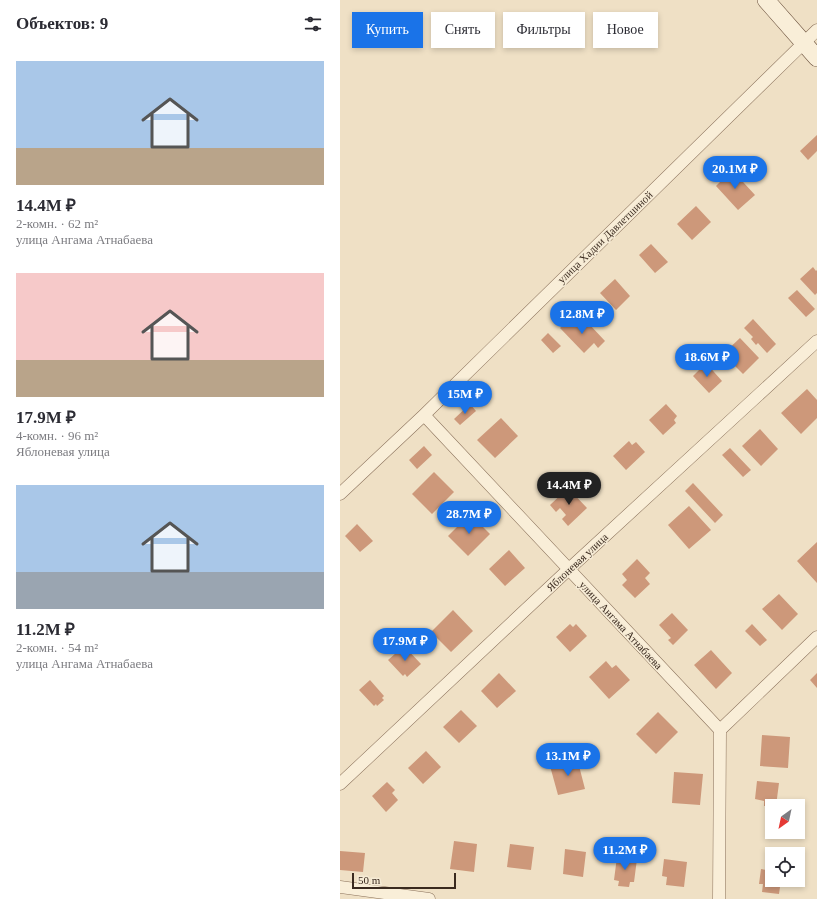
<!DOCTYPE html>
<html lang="ru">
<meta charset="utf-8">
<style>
:root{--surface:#fff;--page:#f2f2f3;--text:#2b2b33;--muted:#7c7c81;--accent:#1a73e8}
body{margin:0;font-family:Georgia,serif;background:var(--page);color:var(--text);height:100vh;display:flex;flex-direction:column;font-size:15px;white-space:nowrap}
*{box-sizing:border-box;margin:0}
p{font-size:13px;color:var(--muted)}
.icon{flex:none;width:22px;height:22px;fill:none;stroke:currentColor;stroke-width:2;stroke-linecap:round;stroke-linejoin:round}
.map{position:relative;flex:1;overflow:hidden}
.sheet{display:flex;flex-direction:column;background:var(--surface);width:340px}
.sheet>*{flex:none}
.guide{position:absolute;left:12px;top:12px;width:380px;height:36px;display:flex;gap:8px}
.needle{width:26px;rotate:213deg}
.controls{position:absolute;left:425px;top:799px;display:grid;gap:8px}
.controls a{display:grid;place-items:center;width:40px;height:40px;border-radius:0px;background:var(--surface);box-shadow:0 2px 6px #0003;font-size:20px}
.scale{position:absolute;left:12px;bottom:10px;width:104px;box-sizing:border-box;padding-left:4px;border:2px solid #3a2a1f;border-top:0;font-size:11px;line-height:14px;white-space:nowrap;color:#3a2a1f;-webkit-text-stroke:3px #f6ebd5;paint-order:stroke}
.price{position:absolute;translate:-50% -34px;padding:0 9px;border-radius:14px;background:var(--accent);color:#fff;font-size:13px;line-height:26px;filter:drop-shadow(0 1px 2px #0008)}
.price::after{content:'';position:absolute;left:50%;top:24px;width:12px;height:9px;margin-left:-6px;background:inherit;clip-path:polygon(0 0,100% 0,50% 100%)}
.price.selected{background:#222;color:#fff}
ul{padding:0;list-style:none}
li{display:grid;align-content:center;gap:8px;height:212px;padding:0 16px}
li span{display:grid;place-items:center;height:124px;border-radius:0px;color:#555}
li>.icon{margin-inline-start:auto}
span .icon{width:72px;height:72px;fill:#fffc;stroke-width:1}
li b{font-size:17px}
h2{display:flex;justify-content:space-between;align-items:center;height:48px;padding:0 16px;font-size:17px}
.tag{padding:0 14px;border-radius:0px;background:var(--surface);box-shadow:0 2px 6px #0003;font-size:14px;line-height:36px}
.tag.selected{background:var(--accent);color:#fff}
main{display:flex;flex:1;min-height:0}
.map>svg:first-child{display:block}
.building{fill:#cd987a}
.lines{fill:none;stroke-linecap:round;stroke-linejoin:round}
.street-casing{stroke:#8a715b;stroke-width:13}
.secondary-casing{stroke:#6c523e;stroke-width:18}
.street{stroke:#f9eed8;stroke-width:12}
.secondary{stroke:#f9eed8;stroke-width:17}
.labels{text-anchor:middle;stroke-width:3;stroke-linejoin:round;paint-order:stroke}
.street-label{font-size:11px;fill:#3a2a1f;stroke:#f6ebd5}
</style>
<main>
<section class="sheet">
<h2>Объектов: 9<svg class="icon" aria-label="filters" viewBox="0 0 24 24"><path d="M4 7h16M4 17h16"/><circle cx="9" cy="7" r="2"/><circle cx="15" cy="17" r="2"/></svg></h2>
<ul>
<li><span style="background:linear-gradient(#a9c7e8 70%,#b9a48a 0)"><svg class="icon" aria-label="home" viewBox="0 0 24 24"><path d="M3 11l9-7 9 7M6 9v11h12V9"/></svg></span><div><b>14.4M ₽</b><p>2-комн. · 62 m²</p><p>улица Ангама Атнабаева</p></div></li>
<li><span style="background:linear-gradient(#f6c9c9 70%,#b9a48a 0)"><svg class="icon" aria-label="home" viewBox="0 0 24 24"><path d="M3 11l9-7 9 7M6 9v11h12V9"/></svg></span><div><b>17.9M ₽</b><p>4-комн. · 96 m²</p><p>Яблоневая улица</p></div></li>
<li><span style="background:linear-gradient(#a9c7e8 70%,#9aa5b1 0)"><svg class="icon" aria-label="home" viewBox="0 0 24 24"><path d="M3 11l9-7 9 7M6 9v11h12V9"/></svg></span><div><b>11.2M ₽</b><p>2-комн. · 54 m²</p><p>улица Ангама Атнабаева</p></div></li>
</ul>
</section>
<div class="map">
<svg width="477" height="899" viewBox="0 0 477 899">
<rect width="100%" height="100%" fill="#efe0c5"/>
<path class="building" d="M 477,135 L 477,151 L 468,160 L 460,151 Z
M 392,170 L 415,195 L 398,210 L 376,186 Z
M 356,206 L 371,222 L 352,240 L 337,224 Z
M 311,244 L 328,262 L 315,273 L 299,255 Z
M 473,267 L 476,271 L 477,270 L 477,293 L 475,295 L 460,279 Z
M 275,279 L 290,296 L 276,310 L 260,293 Z
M 457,290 L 475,309 L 466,317 L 448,298 Z
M 231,318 L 237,324 L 240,322 L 246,327 L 249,324 L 265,341 L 258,348 L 254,343 L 244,353 L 220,328 Z
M 413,319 L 436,344 L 427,353 L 418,343 L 416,345 L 411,339 L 413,337 L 404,328 Z
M 208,333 L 221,346 L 213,353 L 201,340 Z
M 400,338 L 419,358 L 403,374 L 383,354 Z
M 366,363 L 382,381 L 369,393 L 353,376 Z
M 467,389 L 477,400 L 477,418 L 461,434 L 441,413 Z
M 130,404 L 136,411 L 120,425 L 114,419 Z
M 326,404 L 337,416 L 334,420 L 336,423 L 323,435 L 309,420 Z
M 161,418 L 178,436 L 155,458 L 137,440 Z
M 420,429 L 438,449 L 421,466 L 402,446 Z
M 289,441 L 292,445 L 296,442 L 305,452 L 286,470 L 273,456 Z
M 84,446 L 92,455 L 77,469 L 69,460 Z
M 390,448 L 411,470 L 403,477 L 382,455 Z
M 94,472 L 114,492 L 92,514 L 72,494 Z
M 353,483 L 383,515 L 375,523 L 345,491 Z
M 228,488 L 247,508 L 228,526 L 222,519 L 226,515 L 220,508 L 216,512 L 210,505 Z
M 349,506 L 371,530 L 349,549 L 328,525 Z
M 130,514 L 150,534 L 128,556 L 108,536 Z
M 17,524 L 33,541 L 20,552 L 5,536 Z
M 477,542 L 477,583 L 457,561 Z
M 169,550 L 185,568 L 165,586 L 149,569 Z
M 297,559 L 310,573 L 305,578 L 310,584 L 295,598 L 282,585 L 287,580 L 282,574 Z
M 439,594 L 458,614 L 442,630 L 422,609 Z
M 113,610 L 133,631 L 111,652 L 91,632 Z
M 332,613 L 348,630 L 333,645 L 328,640 L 331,638 L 319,625 Z
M 230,624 L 233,627 L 236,624 L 247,636 L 230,652 L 216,637 Z
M 412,624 L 427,640 L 420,646 L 405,631 Z
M 64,646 L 81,664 L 67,677 L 65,674 L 63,676 L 48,660 Z
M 371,650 L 392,673 L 376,689 L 354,665 Z
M 266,661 L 272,668 L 276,665 L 290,680 L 269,699 L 249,677 Z
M 159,673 L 176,691 L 157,708 L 141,691 Z
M 477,673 L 477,688 L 470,680 Z
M 30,680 L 44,696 L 42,698 L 44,700 L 37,706 L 36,704 L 34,706 L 19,690 Z
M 121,710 L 137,726 L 119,743 L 103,727 Z
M 318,712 L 338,732 L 316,754 L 296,734 Z
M 422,735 L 450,737 L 448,768 L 420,766 Z
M 86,751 L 101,767 L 83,784 L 68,768 Z
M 237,758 L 245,789 L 218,795 L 210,766 Z
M 334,772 L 363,774 L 360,805 L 332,803 Z
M 417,781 L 439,783 L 436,806 L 424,806 L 424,801 L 415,799 Z
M 47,782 L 55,790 L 52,793 L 58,800 L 46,812 L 32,796 Z
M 114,841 L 137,844 L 134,872 L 110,869 Z
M 170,844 L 194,847 L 191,870 L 167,867 Z
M 225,849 L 246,852 L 243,877 L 223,874 Z
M 0,851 L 25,853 L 23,872 L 0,870 Z
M 277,857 L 297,859 L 294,882 L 290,882 L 289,887 L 278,886 L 279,881 L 274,880 Z
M 324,859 L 347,862 L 344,887 L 326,885 L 327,877 L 322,876 Z
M 421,869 L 432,871 L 432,880 L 441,880 L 439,894 L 422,892 L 423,884 L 419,884 Z"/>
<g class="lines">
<defs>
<path id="street" d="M 84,415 L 380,730 L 379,899
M 0,494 L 84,415 L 477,30
M 380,730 L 477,637
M 0,784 L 229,569 L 477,341
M 0,887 L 89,899"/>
<path id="secondary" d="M 426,0 L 477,58"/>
</defs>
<use href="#street" class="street-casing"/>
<use href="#secondary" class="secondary-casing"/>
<use href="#street" class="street"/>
<use href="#secondary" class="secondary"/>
</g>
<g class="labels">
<g class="street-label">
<text transform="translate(265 237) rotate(-44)" y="4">улица Хадии Давлетшиной</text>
<text transform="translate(237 562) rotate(-43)" y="4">Яблоневая улица</text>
<text transform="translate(281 625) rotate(47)" y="4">улица Ангама Атнабаева</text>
</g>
</g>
</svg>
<div class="controls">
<a><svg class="needle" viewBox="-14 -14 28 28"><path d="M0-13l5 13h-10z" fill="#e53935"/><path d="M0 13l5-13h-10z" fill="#7c7c81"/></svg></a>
<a><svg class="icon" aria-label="locate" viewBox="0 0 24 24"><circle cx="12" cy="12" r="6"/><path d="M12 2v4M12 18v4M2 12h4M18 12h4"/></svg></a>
</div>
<div class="scale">50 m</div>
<b class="price" style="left:395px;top:190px">20.1M ₽</b>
<b class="price" style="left:242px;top:335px">12.8M ₽</b>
<b class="price" style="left:367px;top:378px">18.6M ₽</b>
<b class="price" style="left:125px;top:415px">15M ₽</b>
<b class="price selected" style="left:229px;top:506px">14.4M ₽</b>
<b class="price" style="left:129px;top:535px">28.7M ₽</b>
<b class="price" style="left:65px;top:662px">17.9M ₽</b>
<b class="price" style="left:228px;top:777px">13.1M ₽</b>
<b class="price" style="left:285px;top:871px">11.2M ₽</b>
<div class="guide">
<a class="tag selected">Купить</a>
<a class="tag">Снять</a>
<a class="tag">Фильтры</a>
<a class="tag">Новое</a>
</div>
</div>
</main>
